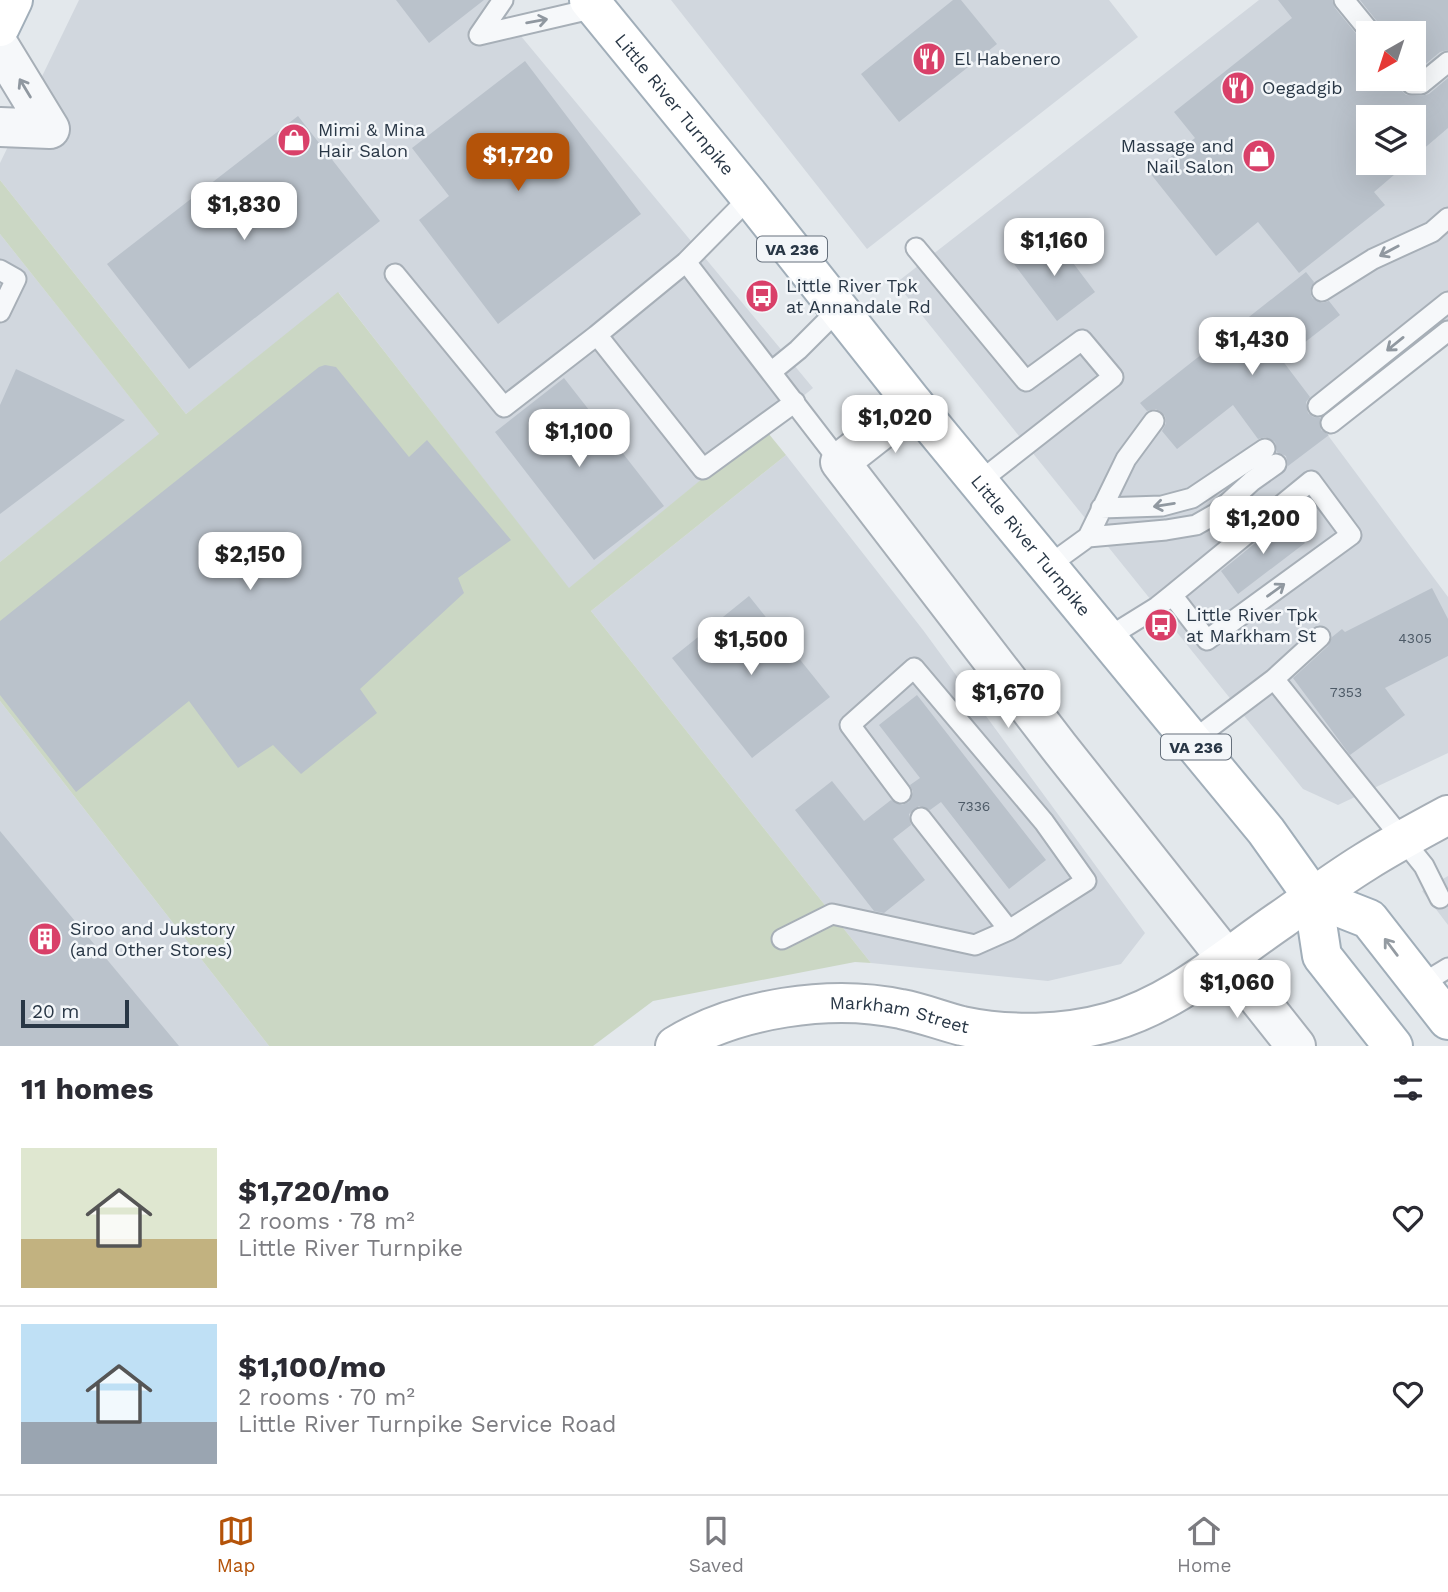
<!DOCTYPE html>
<meta charset="utf-8">
<style>
:root{--surface:#fff;--page:#f7f7f7;--text:#2b2b33;--muted:#7c7c81;--line:#e1e1e2;--accent:#b45309}
body{margin:0;font-family:"Work Sans",sans-serif;background:var(--page);color:var(--text);height:100vh;display:flex;flex-direction:column;font-size:26px;white-space:nowrap}
*{box-sizing:border-box;margin:0}
p{font-size:23px;color:var(--muted)}
.icon{flex:none;width:38px;height:38px;fill:none;stroke:currentColor;stroke-width:2;stroke-linecap:round;stroke-linejoin:round}
.map{position:relative;height:1046px;overflow:hidden}
.sheet{display:flex;flex-direction:column;background:var(--surface);flex:1}
.sheet>*{flex:none}
.needle{width:46px;rotate:219deg}
.fabs{position:absolute;left:1356px;top:21px;display:grid;gap:14px}
.fabs a{display:grid;place-items:center;width:70px;height:70px;border-radius:0px;background:var(--surface);box-shadow:0 7px 28px #0002;font-size:35px}
.scale{position:absolute;left:21px;bottom:18px;width:108px;box-sizing:border-box;padding-left:7px;border:4px solid #293746;border-top:0;font-size:19px;line-height:24px;white-space:nowrap;color:#293746;-webkit-text-stroke:5px #f3f6f9;paint-order:stroke}
.price{position:absolute;translate:-50% -60px;padding:0 16px;border-radius:14px;background:#fff;color:#222;font-size:23px;line-height:46px;filter:drop-shadow(0 2px 4px #0008)}
.price::after{content:'';position:absolute;left:50%;top:42px;width:21px;height:16px;margin-left:-10px;background:inherit;clip-path:polygon(0 0,100% 0,50% 100%)}
.price.active{background:var(--accent);color:#fff}
ul{padding:0;list-style:none}
li{display:flex;align-items:center;gap:21px;height:175px;padding:0 21px}
li+li{border-top:2px solid var(--line)}
li span{display:grid;place-items:center;flex:none;width:196px;height:140px;border-radius:0px;color:#555}
li>.icon{margin-inline-start:auto}
span .icon{width:84px;height:84px;fill:#fffc;stroke-width:1}
li b{font-size:30px}
h2{display:flex;justify-content:space-between;align-items:center;height:84px;padding:0 21px;font-size:30px}
.dock{display:flex;justify-content:space-around;align-items:center;height:98px;border-top:2px solid var(--line);background:var(--surface);font-size:19px;color:var(--muted)}
.dock a{display:grid;justify-items:center;gap:4px}
.dock .active{color:var(--accent)}
.map>svg:first-child{display:block}
.built{fill:#d1d7de;fill-rule:evenodd}
.green{fill:#cbd7c4}
.building{fill:#bac2cb}
.lines{fill:none;stroke-linecap:round;stroke-linejoin:round}
.lane-casing{stroke:#a7afb7;stroke-width:23}
.street-casing{stroke:#a7afb7;stroke-width:42}
.secondary-casing{stroke:#a7afb7;stroke-width:42}
.primary-casing{stroke:#a1aeb9;stroke-width:42}
.lane{stroke:#f6f8fa;stroke-width:19}
.street{stroke:#f6f8fa;stroke-width:38}
.secondary{stroke:#fff;stroke-width:38}
.primary{stroke:#fff;stroke-width:38}
.oneway{stroke:#9098a0}
.oneway2{stroke:#949ba2}
.labels{text-anchor:middle;stroke-width:5;stroke-linejoin:round;paint-order:stroke}
.number-label{font-size:14px;fill:#4d5a67}
.shield{fill:#f3f6f9;stroke:#66707c;stroke-width:2}
.shield-label{font-size:16px;font-weight:bold;fill:#293746}
.poi-label{font-size:18px;fill:#293746;stroke:#f3f6f9;text-anchor:start}
.street-label{font-size:18px;fill:#293746;stroke:#f3f6f9}
</style>
<div class="map">
<svg width="1448" height="1046" viewBox="0 0 1448 1046">
<rect width="100%" height="100%" fill="#e3e8ec"/>
<path class="built" d="M 79,0 L 491,0 L 813,388 L 569,589 L 339,293 L 186,414 L 0,180 L 0,163 Z
M 671,0 L 1109,0 L 1138,37 L 867,249 Z
M 1259,0 L 1448,0 L 1448,338 L 1327,434 L 1448,597 L 1448,753 L 1338,805 L 1303,789 L 896,283 ZM 1368,33 L 1414,33 L 1414,79 L 1368,79 ZM 1368,117 L 1414,117 L 1414,163 L 1368,163 Z
M 0,234 L 160,435 L 0,562 Z
M 786,455 L 923,630 L 1145,933 L 1121,964 L 1048,981 L 871,963 L 591,611 Z
M 0,701 L 269,1046 L 0,1046 Z
M 1448,876 L 1448,925 L 1422,891 Z"/>
<path class="green" d="M 0,180 L 186,414 L 338,292 L 569,588 L 764,428 L 786,455 L 591,611 L 871,963 L 855,962 L 653,1001 L 593,1046 L 269,1046 L 0,701 L 0,562 L 159,434 L 0,234 Z"/>
<path class="building" d="M 396,0 L 484,0 L 429,43 Z
M 953,0 L 961,0 L 997,44 L 899,122 L 861,74 Z
M 1278,0 L 1332,0 L 1335,8 L 1362,41 L 1368,45 L 1368,79 L 1396,79 L 1398,87 L 1406,95 L 1421,96 L 1429,94 L 1448,78 L 1448,128 L 1414,157 L 1414,117 L 1368,117 L 1368,163 L 1408,163 L 1374,192 L 1385,205 L 1299,273 L 1258,222 L 1216,256 L 1150,173 L 1195,138 L 1174,112 L 1292,18 Z
M 1360,0 L 1448,0 L 1448,50 L 1440,52 L 1417,71 L 1414,69 L 1414,33 L 1383,33 L 1380,25 Z
M 525,61 L 641,214 L 498,324 L 419,220 L 449,196 L 412,148 Z
M 298,116 L 380,221 L 189,369 L 107,264 Z
M 1052,235 L 1095,292 L 1057,321 L 1014,264 Z
M 1306,272 L 1314,282 L 1310,291 L 1312,298 L 1322,303 L 1329,301 L 1340,315 L 1282,360 L 1310,397 L 1306,402 L 1308,413 L 1313,417 L 1320,418 L 1321,430 L 1329,435 L 1288,466 L 1286,456 L 1277,452 L 1275,442 L 1265,437 L 1258,439 L 1233,405 L 1177,449 L 1162,431 L 1166,423 L 1165,416 L 1156,409 L 1147,411 L 1140,403 Z
M 325,365 L 336,367 L 409,457 L 427,440 L 511,540 L 458,578 L 464,593 L 360,689 L 377,713 L 301,774 L 273,745 L 238,768 L 189,701 L 76,792 L 0,695 L 0,621 L 319,367 Z
M 16,369 L 125,420 L 0,514 L 0,405 Z
M 564,378 L 664,506 L 594,560 L 495,432 Z
M 1286,518 L 1305,543 L 1238,594 L 1221,571 Z
M 1432,588 L 1448,619 L 1448,656 L 1385,688 L 1405,715 L 1350,755 L 1293,678 L 1328,646 L 1332,637 L 1342,629 L 1345,632 Z
M 749,596 L 830,697 L 752,758 L 672,658 Z
M 917,695 L 1046,860 L 1009,889 L 941,802 L 930,810 L 919,806 L 909,814 L 911,825 L 893,839 L 925,880 L 884,913 L 874,911 L 795,810 L 832,781 L 864,821 L 891,800 L 902,805 L 909,802 L 913,792 L 910,785 L 920,778 L 879,725 Z
M 0,831 L 179,1046 L 0,1046 Z"/>
<g class="lines">
<defs>
<path id="lane" d="M 1344,0 L 1371,33
M 479,35 L 595,8
M 479,35 L 503,0
M 1408,79 L 1412,84 L 1421,84 L 1448,62
M 750,197 L 686,262 L 840,462
M 916,248 L 1026,381 L 1082,340 L 1113,377 L 979,482
M 686,262 L 597,335 L 703,469 L 795,402
M 0,270 L 16,279 L 0,312
M 395,274 L 504,407 L 597,335
M 1322,291 L 1373,259 L 1432,232 L 1448,218
M 771,372 L 798,350 L 839,309
M 1318,406 L 1448,302
M 1331,423 L 1448,331
M 1101,508 L 1162,506 L 1192,498 L 1265,449
M 1088,537 L 1166,530 L 1196,525 L 1217,513 L 1252,481 L 1276,464
M 1048,566 L 1088,537 L 1126,459 L 1154,421
M 1107,638 L 1157,607 L 1172,595 L 1311,481 L 1351,535 L 1207,640 L 1172,595
M 1274,679 L 1320,637
M 1192,741 L 1274,679 L 1424,866 L 1440,898
M 901,793 L 850,725 L 914,668 L 1044,822 L 1086,881 L 1009,930 L 921,818
M 782,939 L 832,914 L 975,945 L 1009,930
M 1420,985 L 1448,968"/>
<path id="street" d="M 0,47 L 50,129
M 0,127 L 50,129
M 914,404 L 840,462 L 1059,747 L 1296,1046"/>
<g id="secondary">
<path id="s1" d="M 675,1046 C 736,1008 831,994 901,1009 C 922,1013 942,1021 962,1026 C 1009,1036 1064,1035 1110,1022 C 1176,1003 1226,957 1282,919 C 1309,900 1336,880 1365,862 C 1392,845 1420,830 1448,815"/>
</g>
<g id="primary">
<path id="s2" d="M 589,0 L 750,197 L 914,404 L 1266,831 L 1313,897 L 1322,956 L 1393,1046"/>
<path d="M 0,27 L 13,0"/>
<path d="M 1313,897 L 1369,919 L 1448,1020"/>
</g>
</defs>
<use href="#lane" class="lane-casing"/>
<use href="#street" class="street-casing"/>
<use href="#secondary" class="secondary-casing"/>
<use href="#primary" class="primary-casing"/>
<use href="#lane" class="lane"/>
<use href="#street" class="street"/>
<use href="#secondary" class="secondary"/>
<use href="#primary" class="primary"/>
</g>
<defs><path id="oneway-shaft" d="M-6 0H5M1.5-3L5.5 0L1.5 3" fill="none" stroke-width="1.6" stroke-linecap="round" stroke-linejoin="round" transform="scale(1.75)"/></defs>
<g class="oneway">
<use href="#oneway-shaft" transform="translate(537 21) rotate(-10)"/>
<use href="#oneway-shaft" transform="translate(25 88) rotate(-121)"/>
<use href="#oneway-shaft" transform="translate(1389 251) rotate(152)"/>
<use href="#oneway-shaft" transform="translate(1395 344) rotate(141)"/>
<use href="#oneway-shaft" transform="translate(1164 505) rotate(171)"/>
<use href="#oneway-shaft" transform="translate(1276 590) rotate(-36)"/>
</g>
<use class="oneway2" href="#oneway-shaft" transform="translate(1391 947) rotate(-127)"/>
<defs>
<symbol id="restaurant-disc" viewBox="-11 -11 22 22"><circle r="9.5" fill="#d94069" stroke="#f3f6f9"/><path d="M-5-6h1v4h1v-4h1v4h1v-4h1v5L-1.5 .5V6h-2V.5L-5-1ZM5-6V6H3V1.5H1.5Q1.5-4 5-6Z" fill="#fff"/></symbol>
<symbol id="shop-disc" viewBox="-11 -11 22 22"><circle r="9.5" fill="#d94069" stroke="#f3f6f9"/><path d="M-5-2.5h2.3a2.7 3.5 0 0 1 5.4 0H5L5.5 6h-11ZM-1.5-2.5h3a1.5 2.3 0 0 0-3 0Z" fill="#fff"/></symbol>
<symbol id="bus-disc" viewBox="-11 -11 22 22"><circle r="9.5" fill="#d94069" stroke="#f3f6f9"/><path d="M-5-6H5V4H4V6H2V4H-2V6H-4V4H-5ZM-3.5-4V0h7V-4ZM-3.5 1.2v1.5H-2V1.2ZM2 1.2v1.5H3.5V1.2Z" fill="#fff"/></symbol>
<symbol id="building-disc" viewBox="-11 -11 22 22"><circle r="9.5" fill="#d94069" stroke="#f3f6f9"/><path d="M-4-6H4V6H1V3H-1V6H-4ZM-2.5-4.3h1.7v1.8h-1.7ZM.8-4.3h1.7v1.8H.8ZM-2.5-1h1.7V.8h-1.7ZM.8-1h1.7V.8H.8Z" fill="#fff"/></symbol>
</defs>
<g fill-rule="evenodd">
<use href="#restaurant-disc" x="910" y="40" width="38" height="38"/>
<use href="#restaurant-disc" x="1219" y="69" width="38" height="38"/>
<use href="#shop-disc" x="275" y="121" width="38" height="38"/>
<use href="#shop-disc" x="1240" y="137" width="38" height="38"/>
<use href="#bus-disc" x="743" y="277" width="38" height="38"/>
<use href="#bus-disc" x="1142" y="606" width="38" height="38"/>
<use href="#building-disc" x="26" y="920" width="38" height="38"/>
</g>
<g class="labels">
<g class="number-label">
<text x="1415" y="643">4305</text>
<text x="1346" y="697">7353</text>
<text x="974" y="811">7336</text>
</g>
<g class="shield">
<rect x="757" y="236.5" width="70" height="25" rx="5"/>
<rect x="1161" y="734.5" width="70" height="25" rx="5"/>
</g>
<g class="shield-label">
<text x="792" y="255">VA 236</text>
<text x="1196" y="753">VA 236</text>
</g>
<g class="poi-label">
<text x="954" y="65">El Habenero</text>
<text x="1262" y="94">Oegadgib</text>
<text x="318" y="136">Mimi &amp; Mina<tspan x="318" dy="21">Hair Salon</tspan></text>
<text x="1234" y="152" text-anchor="end">Massage and<tspan x="1234" dy="21">Nail Salon</tspan></text>
<text x="786" y="292">Little River Tpk<tspan x="786" dy="21">at Annandale Rd</tspan></text>
<text x="1186" y="621">Little River Tpk<tspan x="1186" dy="21">at Markham St</tspan></text>
<text x="70" y="935">Siroo and Jukstory<tspan x="70" dy="21">(and Other Stores)</tspan></text>
</g>
<g class="street-label">
<text dy="6" stroke="none"><textPath href="#s2" startOffset="135">Little River Turnpike</textPath></text>
<text dy="6" stroke="none"><textPath href="#s2" startOffset="702">Little River Turnpike</textPath></text>
<text dy="6" stroke="none"><textPath href="#s1" startOffset="233">Markham Street</textPath></text>
</g>
</g>
</svg>
<div class="fabs">
<a><svg class="needle" viewBox="-14 -14 28 28"><path d="M0-13l5 13h-10z" fill="#e53935"/><path d="M0 13l5-13h-10z" fill="#7c7c81"/></svg></a>
<a><svg class="icon" aria-label="layers" viewBox="0 0 24 24"><path d="M12 4l9 5-9 5-9-5zM3 14l9 5 9-5"/></svg></a>
</div>
<div class="scale">20 m</div>
<b class="price active" style="left:518px;top:193px">$1,720</b>
<b class="price" style="left:244px;top:242px">$1,830</b>
<b class="price" style="left:1054px;top:278px">$1,160</b>
<b class="price" style="left:1252px;top:377px">$1,430</b>
<b class="price" style="left:895px;top:455px">$1,020</b>
<b class="price" style="left:579px;top:469px">$1,100</b>
<b class="price" style="left:1263px;top:556px">$1,200</b>
<b class="price" style="left:250px;top:592px">$2,150</b>
<b class="price" style="left:751px;top:677px">$1,500</b>
<b class="price" style="left:1008px;top:730px">$1,670</b>
<b class="price" style="left:1237px;top:1020px">$1,060</b>
</div>
<section class="sheet">
<h2>11 homes<svg class="icon" aria-label="filters" viewBox="0 0 24 24"><path d="M4 7h16M4 17h16"/><circle cx="9" cy="7" r="2"/><circle cx="15" cy="17" r="2"/></svg></h2>
<ul>
<li><span style="background:linear-gradient(#dfe7d0 65%,#c2b280 0)"><svg class="icon" aria-label="home" viewBox="0 0 24 24"><path d="M3 11l9-7 9 7M6 9v11h12V9"/></svg></span><div><b>$1,720/mo</b><p>2 rooms · 78 m²</p><p>Little River Turnpike</p></div><svg class="icon" aria-label="heart" viewBox="0 0 24 24"><path d="M12 20l-8-8c-3-5 5-10 8-4 3-6 11-1 8 4z"/></svg></li>
<li><span style="background:linear-gradient(#bfe0f5 70%,#9aa5b1 0)"><svg class="icon" aria-label="home" viewBox="0 0 24 24"><path d="M3 11l9-7 9 7M6 9v11h12V9"/></svg></span><div><b>$1,100/mo</b><p>2 rooms · 70 m²</p><p>Little River Turnpike Service Road</p></div><svg class="icon" aria-label="heart" viewBox="0 0 24 24"><path d="M12 20l-8-8c-3-5 5-10 8-4 3-6 11-1 8 4z"/></svg></li>
</ul>
</section>
<nav class="dock">
<a class="active"><svg class="icon" aria-label="map" viewBox="0 0 24 24"><path d="M3 6l6-2 6 2 6-2v14l-6 2-6-2-6 2zM9 4v14M15 6v14"/></svg>Map</a>
<a><svg class="icon" aria-label="saved" viewBox="0 0 24 24"><path d="M7 4h10v16l-5-4-5 4z"/></svg>Saved</a>
<a><svg class="icon" aria-label="home" viewBox="0 0 24 24"><path d="M3 11l9-7 9 7M6 9v11h12V9"/></svg>Home</a>
</nav>
